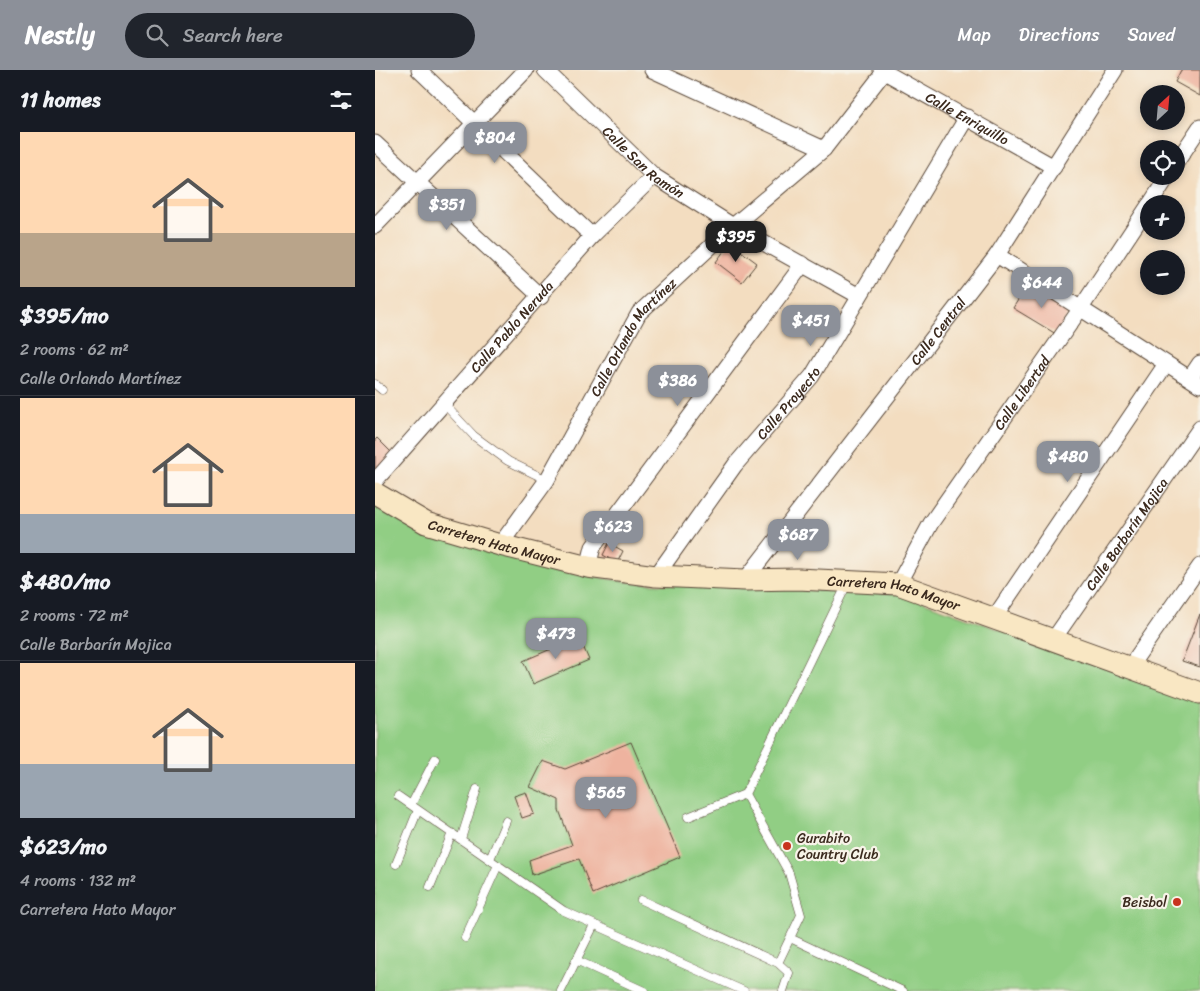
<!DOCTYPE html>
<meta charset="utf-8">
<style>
:root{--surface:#171b24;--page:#20242c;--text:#f1f3f6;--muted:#9ea1a6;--line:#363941;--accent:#8c9099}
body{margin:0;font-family:Sriracha,sans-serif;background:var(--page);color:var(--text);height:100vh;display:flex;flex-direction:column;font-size:19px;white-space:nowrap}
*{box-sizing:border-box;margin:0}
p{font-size:16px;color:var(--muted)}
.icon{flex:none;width:28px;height:28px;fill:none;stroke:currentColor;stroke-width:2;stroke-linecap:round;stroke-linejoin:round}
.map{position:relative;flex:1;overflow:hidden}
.side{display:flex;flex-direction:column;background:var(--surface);width:375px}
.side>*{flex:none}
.needle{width:32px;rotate:26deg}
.fabs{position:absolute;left:765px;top:15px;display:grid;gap:10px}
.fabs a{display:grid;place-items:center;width:45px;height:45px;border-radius:50%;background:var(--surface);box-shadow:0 2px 8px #0003;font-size:25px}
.price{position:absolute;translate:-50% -42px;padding:0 11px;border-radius:10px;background:var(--accent);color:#fff;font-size:16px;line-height:32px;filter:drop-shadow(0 1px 2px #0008)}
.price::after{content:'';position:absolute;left:50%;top:30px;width:15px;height:11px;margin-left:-8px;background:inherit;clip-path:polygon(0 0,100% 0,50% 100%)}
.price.selected{background:#222;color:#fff}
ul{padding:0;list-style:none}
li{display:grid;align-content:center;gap:10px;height:265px;padding:0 20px}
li+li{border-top:1px solid var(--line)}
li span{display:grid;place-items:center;height:155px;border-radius:0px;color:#555}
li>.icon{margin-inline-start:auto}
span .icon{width:90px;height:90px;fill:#fffc;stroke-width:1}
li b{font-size:21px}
h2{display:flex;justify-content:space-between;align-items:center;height:60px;padding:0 20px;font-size:21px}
header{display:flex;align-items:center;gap:30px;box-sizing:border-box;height:70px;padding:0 25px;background:var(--accent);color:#fff}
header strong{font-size:24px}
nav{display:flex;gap:28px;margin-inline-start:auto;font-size:18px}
.search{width:350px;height:45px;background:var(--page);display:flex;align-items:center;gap:12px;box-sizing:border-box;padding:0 18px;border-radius:28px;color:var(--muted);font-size:19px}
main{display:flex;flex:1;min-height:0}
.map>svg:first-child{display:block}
.green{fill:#91ce84;stroke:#667c51}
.building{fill:#eeb39f}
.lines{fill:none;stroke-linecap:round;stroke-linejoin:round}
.lane-casing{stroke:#574536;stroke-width:9}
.street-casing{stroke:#574536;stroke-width:17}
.secondary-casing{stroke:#574536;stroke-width:23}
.lane{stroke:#fff;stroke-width:8}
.street{stroke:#fff;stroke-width:15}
.secondary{stroke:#f9e7c3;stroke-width:21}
.poi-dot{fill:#c8321e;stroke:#f7f3e8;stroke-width:2}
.labels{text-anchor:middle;stroke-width:4.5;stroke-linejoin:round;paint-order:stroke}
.street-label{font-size:14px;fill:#3b2a1e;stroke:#f7f3e8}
.poi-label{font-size:14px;fill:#3b2a1e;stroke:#f7f3e8;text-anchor:start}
</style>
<header>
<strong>Nestly</strong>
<div class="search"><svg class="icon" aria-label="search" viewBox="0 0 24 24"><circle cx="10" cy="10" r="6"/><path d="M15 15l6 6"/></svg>Search here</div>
<nav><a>Map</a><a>Directions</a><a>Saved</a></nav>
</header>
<main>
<section class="side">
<h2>11 homes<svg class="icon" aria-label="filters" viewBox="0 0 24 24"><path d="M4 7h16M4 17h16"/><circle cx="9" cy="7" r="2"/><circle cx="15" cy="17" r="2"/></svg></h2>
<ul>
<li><span style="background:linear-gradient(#ffd9b3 65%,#b9a48a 0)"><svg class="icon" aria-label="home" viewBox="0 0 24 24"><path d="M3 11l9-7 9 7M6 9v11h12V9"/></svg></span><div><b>$395/mo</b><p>2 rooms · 62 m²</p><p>Calle Orlando Martínez</p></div></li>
<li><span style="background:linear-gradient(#ffd9b3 75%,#9aa5b1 0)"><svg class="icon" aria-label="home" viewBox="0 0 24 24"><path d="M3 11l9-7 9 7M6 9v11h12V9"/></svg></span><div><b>$480/mo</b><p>2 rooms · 72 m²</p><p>Calle Barbarín Mojica</p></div></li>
<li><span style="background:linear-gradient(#ffd9b3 65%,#9aa5b1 0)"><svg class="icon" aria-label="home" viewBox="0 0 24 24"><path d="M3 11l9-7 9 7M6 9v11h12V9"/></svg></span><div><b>$623/mo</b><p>4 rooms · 132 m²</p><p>Carretera Hato Mayor</p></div></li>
</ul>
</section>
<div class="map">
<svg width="825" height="921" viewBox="0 0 825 921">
<rect width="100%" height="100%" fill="#f7f3e8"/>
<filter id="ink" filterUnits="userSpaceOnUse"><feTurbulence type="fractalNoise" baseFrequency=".02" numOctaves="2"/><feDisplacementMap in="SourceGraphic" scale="10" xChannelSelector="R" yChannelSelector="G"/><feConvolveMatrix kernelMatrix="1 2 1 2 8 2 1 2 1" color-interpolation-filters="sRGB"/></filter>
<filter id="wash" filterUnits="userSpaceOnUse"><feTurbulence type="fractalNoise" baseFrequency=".0096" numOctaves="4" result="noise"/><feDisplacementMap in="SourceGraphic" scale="20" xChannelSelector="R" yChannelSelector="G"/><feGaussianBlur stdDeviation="1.12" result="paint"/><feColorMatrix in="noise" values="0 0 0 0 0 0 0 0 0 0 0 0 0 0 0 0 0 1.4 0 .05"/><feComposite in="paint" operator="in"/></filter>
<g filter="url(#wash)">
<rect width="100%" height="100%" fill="#f3ddc0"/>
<path class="green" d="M 0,436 L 169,499 L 260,513 L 526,524 L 825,632 L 825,921 L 0,921 Z"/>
<g id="blocks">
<path class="building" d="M 806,0 L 825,0 L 825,26 L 800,12 Z
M 355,173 L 382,193 L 367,212 L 341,192 Z
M 653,214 L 696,239 L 681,264 L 638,238 Z
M 2,368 L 18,384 L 0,403 L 0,370 Z
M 234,473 L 248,481 L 242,493 L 228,485 Z
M 825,544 L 825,597 L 807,591 Z
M 204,567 L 214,590 L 158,614 L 148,591 Z
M 256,672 L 305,787 L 218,824 L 204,789 L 157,805 L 154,790 L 197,775 L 184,740 L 184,730 L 155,717 L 168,691 L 190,699 Z
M 151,722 L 159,744 L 147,748 L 139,726 Z"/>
</g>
</g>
<g filter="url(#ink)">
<use href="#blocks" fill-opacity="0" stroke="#574536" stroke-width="1"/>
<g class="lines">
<defs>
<path id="lane" d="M 0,314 L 7,320
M 70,335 L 99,366 L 133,391 L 172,410
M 370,724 L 414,803 L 426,845 L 403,893
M 23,726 L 189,841 L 369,921
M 36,735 L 60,689
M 313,747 L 370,724 L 472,514
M 86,769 L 102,719
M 115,789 L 131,751
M 21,794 L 43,740
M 55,817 L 77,763
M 266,830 L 403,893 L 414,903 L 408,921
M 90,868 L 123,795
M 415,868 L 528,921
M 201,890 L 269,921
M 186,921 L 219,855"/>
<g id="street">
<path d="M 44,0 L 217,166"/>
<path id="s1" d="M 170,0 L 279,106 L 358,156 L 484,226"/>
<path d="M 277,0 L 449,79"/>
<path id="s2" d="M 506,0 L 679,97"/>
<path d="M 0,73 L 166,227"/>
<path d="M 801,93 L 825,57"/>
<path d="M 775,134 L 793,106"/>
<path d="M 0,156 L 151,0"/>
<path d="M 622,185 L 825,315"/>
<path d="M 815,308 L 825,293"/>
<path id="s3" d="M 0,411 L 217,166 L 279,106"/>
<path id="s4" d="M 125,475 L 172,410 L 264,243 L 358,156 L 449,79 L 509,2"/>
<path d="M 213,497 L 218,477 L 428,194"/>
<path id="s5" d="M 281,506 L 360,395 L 437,306 L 592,47"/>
<path id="s6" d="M 370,510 L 622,185 L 740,0"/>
<path id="s7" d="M 523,514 L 556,453 L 706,238 L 774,135"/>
<path d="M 619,548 L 791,294"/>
<path id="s8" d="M 678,570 L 825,358"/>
<path d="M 754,598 L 825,496"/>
</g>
<g id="secondary">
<path id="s9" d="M 0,423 L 51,453 L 125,475 L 213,497 L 281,506 L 370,510 L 423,509 L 523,514 L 825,623"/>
</g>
</defs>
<use href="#lane" class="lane-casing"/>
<use href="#street" class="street-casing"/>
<use href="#secondary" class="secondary-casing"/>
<use href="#lane" class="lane"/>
<use href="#street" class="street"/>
<use href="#secondary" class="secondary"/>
</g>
</g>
<g class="poi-dot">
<circle cx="412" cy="776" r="5"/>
<circle cx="802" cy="832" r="5"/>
</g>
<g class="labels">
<g class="street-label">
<text dy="5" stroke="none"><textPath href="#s2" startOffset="99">Calle Enriquillo</textPath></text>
<text dy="5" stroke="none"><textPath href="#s1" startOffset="135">Calle San Ramón</textPath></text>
<text dy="5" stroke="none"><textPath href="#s3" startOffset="206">Calle Pablo Neruda</textPath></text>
<text dy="5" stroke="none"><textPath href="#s6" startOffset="315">Calle Central</textPath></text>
<text dy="5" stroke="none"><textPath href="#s4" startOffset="248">Calle Orlando Martínez</textPath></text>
<text dy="5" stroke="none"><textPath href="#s7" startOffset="228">Calle Libertad</textPath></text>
<text dy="5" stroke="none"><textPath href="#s5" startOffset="218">Calle Proyecto</textPath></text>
<text dy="5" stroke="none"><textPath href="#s8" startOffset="129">Calle Barbarín Mojica</textPath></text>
<text dy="5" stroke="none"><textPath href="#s9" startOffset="130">Carretera Hato Mayor</textPath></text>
<text dy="5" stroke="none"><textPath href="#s9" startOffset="535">Carretera Hato Mayor</textPath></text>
</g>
<g class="poi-label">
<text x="422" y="773">Gurabito<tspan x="422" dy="16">Country Club</tspan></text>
<text x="792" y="837" text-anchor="end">Beisbol</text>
</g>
</g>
</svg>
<div class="fabs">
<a><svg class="needle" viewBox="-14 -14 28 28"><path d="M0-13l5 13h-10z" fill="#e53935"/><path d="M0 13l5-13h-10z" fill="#9ea1a6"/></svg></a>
<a><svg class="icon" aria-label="locate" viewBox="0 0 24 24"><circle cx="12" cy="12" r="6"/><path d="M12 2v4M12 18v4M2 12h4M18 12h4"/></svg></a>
<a>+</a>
<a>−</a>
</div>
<b class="price" style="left:120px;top:94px">$804</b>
<b class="price" style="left:72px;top:161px">$351</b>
<b class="price selected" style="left:361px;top:193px">$395</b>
<b class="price" style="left:667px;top:239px">$644</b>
<b class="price" style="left:436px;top:277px">$451</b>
<b class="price" style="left:303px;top:337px">$386</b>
<b class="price" style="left:693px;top:413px">$480</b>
<b class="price" style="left:238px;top:483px">$623</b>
<b class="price" style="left:423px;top:491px">$687</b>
<b class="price" style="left:181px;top:590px">$473</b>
<b class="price" style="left:231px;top:749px">$565</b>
</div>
</main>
